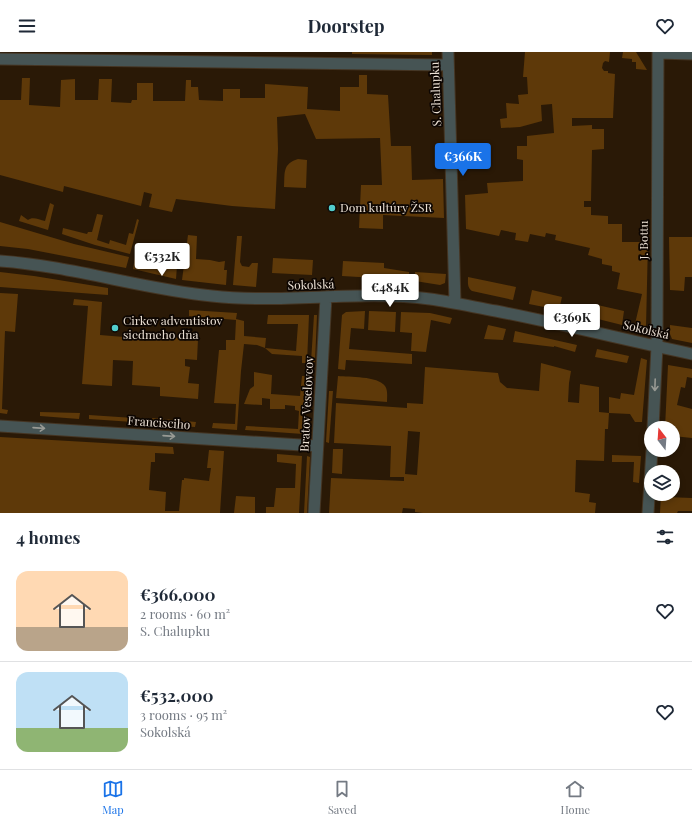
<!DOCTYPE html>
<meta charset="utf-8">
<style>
:root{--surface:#fff;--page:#f6f6f7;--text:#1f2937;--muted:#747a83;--line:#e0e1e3;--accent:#1a73e8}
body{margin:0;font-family:"Playfair Display",serif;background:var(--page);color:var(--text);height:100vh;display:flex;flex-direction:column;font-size:15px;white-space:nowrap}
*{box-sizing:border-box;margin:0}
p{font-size:13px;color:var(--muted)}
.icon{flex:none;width:22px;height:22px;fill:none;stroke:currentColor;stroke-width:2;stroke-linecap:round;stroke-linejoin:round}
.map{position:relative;height:461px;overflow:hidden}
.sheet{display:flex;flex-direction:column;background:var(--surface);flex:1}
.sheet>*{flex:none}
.needle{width:26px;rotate:343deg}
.tools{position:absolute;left:644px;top:369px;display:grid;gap:8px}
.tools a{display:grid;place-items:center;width:36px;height:36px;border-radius:50%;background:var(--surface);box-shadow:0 2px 6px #0003;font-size:20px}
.price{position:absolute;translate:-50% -34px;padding:0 9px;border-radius:4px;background:#fff;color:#222;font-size:13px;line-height:26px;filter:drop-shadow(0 1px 2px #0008)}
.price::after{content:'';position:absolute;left:50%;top:24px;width:12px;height:9px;margin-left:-6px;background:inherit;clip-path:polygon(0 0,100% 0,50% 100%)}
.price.active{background:var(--accent);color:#fff}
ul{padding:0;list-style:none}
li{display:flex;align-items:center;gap:12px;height:100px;padding:0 16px}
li+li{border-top:1px solid var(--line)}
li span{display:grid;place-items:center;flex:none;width:112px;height:80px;border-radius:12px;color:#555}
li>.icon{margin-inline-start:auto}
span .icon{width:48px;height:48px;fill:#fffc;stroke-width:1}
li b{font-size:17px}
h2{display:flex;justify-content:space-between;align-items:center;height:48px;padding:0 16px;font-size:17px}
header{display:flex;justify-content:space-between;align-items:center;height:52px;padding:0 16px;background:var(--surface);font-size:18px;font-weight:700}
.dock{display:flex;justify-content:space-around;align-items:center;height:56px;border-top:1px solid var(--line);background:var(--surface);font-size:11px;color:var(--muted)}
.dock a{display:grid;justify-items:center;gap:2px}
.dock .active{color:var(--accent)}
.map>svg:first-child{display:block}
.green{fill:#5e3909;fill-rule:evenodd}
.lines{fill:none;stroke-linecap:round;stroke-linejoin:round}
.street-casing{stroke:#453523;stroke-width:13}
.street{stroke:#465454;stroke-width:11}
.oneway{stroke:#989a94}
.poi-dot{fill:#52cdcc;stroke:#0d0602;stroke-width:1.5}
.labels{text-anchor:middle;stroke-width:3.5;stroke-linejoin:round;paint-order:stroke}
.street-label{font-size:12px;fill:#eadfd3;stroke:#0d0602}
.poi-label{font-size:12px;fill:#eadfd3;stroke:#0d0602;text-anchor:start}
</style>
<header><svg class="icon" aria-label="menu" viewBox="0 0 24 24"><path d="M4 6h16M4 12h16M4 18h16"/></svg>Doorstep<svg class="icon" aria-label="heart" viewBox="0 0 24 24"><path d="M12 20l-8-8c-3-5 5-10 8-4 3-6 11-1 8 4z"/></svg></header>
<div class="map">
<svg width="692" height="461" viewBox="0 0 692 461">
<rect width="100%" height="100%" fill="#2a1906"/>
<path class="green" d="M 352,0 L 432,0 L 432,3 L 352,2 Z
M 525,0 L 610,0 L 609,10 L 605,9 L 603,11 L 602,16 L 604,19 L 608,19 L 608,21 L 615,22 L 613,66 L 572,66 L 572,74 L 592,73 L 592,77 L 604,77 L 604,97 L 592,98 L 591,149 L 584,149 L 584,155 L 591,155 L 591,163 L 608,164 L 608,172 L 622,172 L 622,190 L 648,190 L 646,275 L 644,278 L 634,276 L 642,242 L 617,237 L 620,221 L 612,219 L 612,214 L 602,212 L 602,207 L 588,203 L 590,196 L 555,188 L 556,183 L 546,181 L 545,185 L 530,182 L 528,190 L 515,188 L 516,181 L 501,178 L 499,184 L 466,177 L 465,143 L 488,141 L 487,131 L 523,129 L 523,108 L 517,107 L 517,94 L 527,94 L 527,84 L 554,81 L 552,52 L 541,53 L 542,69 L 520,75 L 501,76 L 500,67 L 507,66 L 506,51 L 519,52 L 518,43 L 528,42 L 527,25 L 523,25 Z
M 623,0 L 636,0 L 647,18 L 636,17 L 636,10 L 632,10 L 632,7 L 622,6 Z
M 359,23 L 367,23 L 367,42 L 388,43 L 391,94 L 411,94 L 412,128 L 443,127 L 444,166 L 383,163 L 383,177 L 359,176 L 361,133 L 382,133 L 380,86 L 316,87 L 305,62 L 277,65 L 278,97 L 275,157 L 232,154 L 176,147 L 172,160 L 149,155 L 152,142 L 144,140 L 141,154 L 64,134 L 63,140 L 0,123 L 0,48 L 21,48 L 22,26 L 30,26 L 29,53 L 60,55 L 61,28 L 75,27 L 75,48 L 98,48 L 99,27 L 112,27 L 111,50 L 131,51 L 132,48 L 137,48 L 137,31 L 153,31 L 153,49 L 185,49 L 186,28 L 191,28 L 191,35 L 198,35 L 199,48 L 223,49 L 223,37 L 240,37 L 240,46 L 265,46 L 265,32 L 308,35 L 307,57 L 340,59 L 340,35 L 359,35 Z
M 298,107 L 307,108 L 306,136 L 284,135 C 285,121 282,112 298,107 Z
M 50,151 L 54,153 L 48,178 L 19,169 L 21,163 L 28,168 C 33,164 39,168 45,169 Z
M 97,162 L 103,163 L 97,188 L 109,192 L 110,188 L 126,193 L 129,181 L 133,182 L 137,167 L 139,168 L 130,202 L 95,193 L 62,182 L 63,176 L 87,182 L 88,180 L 92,180 Z
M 0,170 L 74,192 L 129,205 L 126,216 L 28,197 L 0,194 Z
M 188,183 L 197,184 L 196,207 L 210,208 L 219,210 L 225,209 L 224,218 L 227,218 L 226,233 L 182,228 Z
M 237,184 L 242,184 L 240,210 L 242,214 L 249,215 L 252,211 L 258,211 L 256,235 L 233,233 Z
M 669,185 L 692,185 L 692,225 L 685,225 L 684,239 L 670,238 Z
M 140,195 L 160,202 L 162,205 L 166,206 L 170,204 L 168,211 L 177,214 L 176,227 L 133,217 L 135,204 L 138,204 Z
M 273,206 L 313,208 L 312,223 L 272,221 Z
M 343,209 L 384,211 L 384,216 L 409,220 L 409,228 L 342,224 Z
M 0,220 L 34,224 L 108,236 L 108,243 L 0,235 Z
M 415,220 L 446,222 L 445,231 L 440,233 L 415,229 Z
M 468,225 L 516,235 L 513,248 L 472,239 C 467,235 468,231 468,225 Z
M 532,238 L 562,245 L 559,258 L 529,252 Z
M 0,241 L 18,242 L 15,280 L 5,279 L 2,357 L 8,358 L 7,362 L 0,361 Z
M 74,247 L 102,250 L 100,283 L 136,286 L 136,283 L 198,287 L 197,308 L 185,307 L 185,314 L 190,315 L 188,331 L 199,332 L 198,347 L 160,344 L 160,335 L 132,333 L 133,309 L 113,308 L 112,334 L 82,332 L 88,254 L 73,253 Z
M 593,252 L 624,259 L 622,273 L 590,265 Z
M 189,258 L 237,261 L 236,267 L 244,269 L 244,284 L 266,286 L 265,296 L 296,299 L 298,272 L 267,272 L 268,263 L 309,263 L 307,311 L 302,311 L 302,304 L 272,302 L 265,296 L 257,293 L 244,292 L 241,319 L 237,378 L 212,376 L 213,371 L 235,372 L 236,352 L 214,351 L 219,298 L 226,298 L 226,288 L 235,288 L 236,268 L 189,264 Z
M 365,259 L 364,277 L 351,276 L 349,297 L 412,302 L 412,312 L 346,308 L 345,318 L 338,317 L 342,263 L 346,260 Z
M 369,259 L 396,260 L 395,280 L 368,278 Z
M 401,260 L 430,261 L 452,266 L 450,272 L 431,268 L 426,300 L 413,299 L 411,299 L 412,281 L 400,280 Z
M 314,263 L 317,263 L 315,310 L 311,310 Z
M 488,273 L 506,277 L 503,288 L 484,287 Z
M 670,273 L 692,276 L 692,291 L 672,287 L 670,282 Z
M 515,279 L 577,293 L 575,300 L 554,294 L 554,295 L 513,290 Z
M 597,297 L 629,304 L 627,311 L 595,305 Z
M 641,306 L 647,308 L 642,370 L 635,370 L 630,362 L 609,361 L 608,377 L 605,377 L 604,409 L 576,408 L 575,440 L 590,442 L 589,450 L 596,451 L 595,461 L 423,461 L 415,460 L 415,457 L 403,456 L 402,461 L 329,461 L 331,426 L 404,429 L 404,425 L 390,425 L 391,394 L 334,391 L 336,351 L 407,356 L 407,351 L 423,352 L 425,315 L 498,321 L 500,330 L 507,336 L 539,339 L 541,311 L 571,319 L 569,331 L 568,350 L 579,351 L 580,332 L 599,335 L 599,360 L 609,361 L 609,345 L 620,347 L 621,341 L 634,343 ZM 408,379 L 420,380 L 417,423 L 405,422 Z
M 668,313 L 692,317 L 692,326 L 687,325 L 685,336 L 681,335 L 677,353 L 692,357 L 692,386 L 673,384 L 673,376 L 665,376 Z
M 254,320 L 272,323 L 271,342 L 300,344 L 302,324 L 306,324 L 303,382 L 245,378 L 246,374 L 298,377 L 299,359 L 295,358 L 295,354 L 285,353 L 285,357 L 270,357 L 270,347 L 262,346 L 262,353 L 244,352 L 250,337 L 254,334 Z
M 338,324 C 349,325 378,324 385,334 C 388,338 387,345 387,350 L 336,346 Z
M 329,339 L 333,339 L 329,391 L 326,390 Z
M 40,360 L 80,361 L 79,367 L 40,364 Z
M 89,363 L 134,366 L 133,370 L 89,367 Z
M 152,366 L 196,370 L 195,375 L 152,372 Z
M 0,385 L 173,395 L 174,402 L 155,401 L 155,410 L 151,410 L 149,438 L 166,440 L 165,459 L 179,459 L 182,428 L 184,428 L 184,426 L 209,429 L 211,416 L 207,416 L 209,398 L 224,399 L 220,461 L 0,461 Z
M 333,397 L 343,397 L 342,422 L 332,421 Z
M 277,402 L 302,404 L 299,461 L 266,461 L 266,455 L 274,455 L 276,436 L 295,436 L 296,412 L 277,410 Z
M 612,403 L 641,404 L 639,431 L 633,430 L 634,410 L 612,410 Z
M 307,404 L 310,405 L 307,461 L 304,461 Z
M 661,442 L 666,442 L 666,445 L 692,446 L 692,459 L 678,459 L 677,461 L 660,461 Z
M 236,444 L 255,445 L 255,461 L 234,461 Z"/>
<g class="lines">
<defs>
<path id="street" d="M 448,0 L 455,251
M 658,1 L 692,2
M 0,7 L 448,13
M 0,209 C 72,214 141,237 212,244 C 284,252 358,238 430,247 C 452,250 474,255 496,259 C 562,272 626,288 692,302
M 0,374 L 317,394
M 653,376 L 657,294 L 658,1
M 314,461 L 326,245
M 648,461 L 652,398"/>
</defs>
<use href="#street" class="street-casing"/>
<use href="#street" class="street"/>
</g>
<defs><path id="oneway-shaft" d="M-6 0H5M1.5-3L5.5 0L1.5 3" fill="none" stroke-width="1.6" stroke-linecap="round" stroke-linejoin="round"/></defs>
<g class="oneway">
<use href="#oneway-shaft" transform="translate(655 333) rotate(92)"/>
<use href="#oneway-shaft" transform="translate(39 376) rotate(4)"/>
<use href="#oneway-shaft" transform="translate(169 384) rotate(4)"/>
</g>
<g class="poi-dot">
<circle cx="332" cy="156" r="4"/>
<circle cx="115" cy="276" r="4"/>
</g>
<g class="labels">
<g class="street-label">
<text transform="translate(436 42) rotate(-92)" y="4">S. Chalupku</text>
<text transform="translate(644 188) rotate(-90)" y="4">J. Bottu</text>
<text transform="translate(311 233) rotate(-2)" y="4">Sokolská</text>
<text transform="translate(646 278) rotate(13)" y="4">Sokolská</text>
<text transform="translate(307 352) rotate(-87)" y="4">Bratov Veselovcov</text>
<text transform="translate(159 371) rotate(4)" y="4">Francisciho</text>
</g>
<g class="poi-label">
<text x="340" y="160">Dom kultúry ŽSR</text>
<text x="123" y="273">Cirkev adventistov<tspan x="123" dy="14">siedmeho dňa</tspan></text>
</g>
</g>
</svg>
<div class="tools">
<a><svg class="needle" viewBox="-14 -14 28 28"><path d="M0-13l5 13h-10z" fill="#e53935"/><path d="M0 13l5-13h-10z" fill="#747a83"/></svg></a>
<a><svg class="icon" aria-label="layers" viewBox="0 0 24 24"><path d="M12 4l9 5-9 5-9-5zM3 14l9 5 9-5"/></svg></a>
</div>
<b class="price active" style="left:463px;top:125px">€366K</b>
<b class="price" style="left:162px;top:225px">€532K</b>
<b class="price" style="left:390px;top:256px">€484K</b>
<b class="price" style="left:572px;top:286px">€369K</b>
</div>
<section class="sheet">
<h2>4 homes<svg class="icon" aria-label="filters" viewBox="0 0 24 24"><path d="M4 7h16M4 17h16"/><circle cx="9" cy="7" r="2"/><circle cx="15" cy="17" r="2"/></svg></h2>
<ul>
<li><span style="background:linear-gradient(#ffd9b3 70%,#b9a48a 0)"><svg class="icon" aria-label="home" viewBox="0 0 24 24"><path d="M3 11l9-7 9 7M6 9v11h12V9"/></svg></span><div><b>€366,000</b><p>2 rooms · 60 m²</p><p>S. Chalupku</p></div><svg class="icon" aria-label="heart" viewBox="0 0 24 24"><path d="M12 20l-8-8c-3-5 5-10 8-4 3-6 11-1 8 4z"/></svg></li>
<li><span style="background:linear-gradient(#bfe0f5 70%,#8fb573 0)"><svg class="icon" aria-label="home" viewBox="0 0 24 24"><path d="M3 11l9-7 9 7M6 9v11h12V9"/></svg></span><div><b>€532,000</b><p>3 rooms · 95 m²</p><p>Sokolská</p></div><svg class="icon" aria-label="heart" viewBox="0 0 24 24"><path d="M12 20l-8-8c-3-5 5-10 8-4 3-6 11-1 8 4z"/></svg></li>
</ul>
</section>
<nav class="dock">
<a class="active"><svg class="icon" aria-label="map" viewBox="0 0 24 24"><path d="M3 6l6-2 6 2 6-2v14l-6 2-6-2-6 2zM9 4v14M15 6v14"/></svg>Map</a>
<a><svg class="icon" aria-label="saved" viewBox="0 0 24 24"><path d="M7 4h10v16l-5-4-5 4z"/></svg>Saved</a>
<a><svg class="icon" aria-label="home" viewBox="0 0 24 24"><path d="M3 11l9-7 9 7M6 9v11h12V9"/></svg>Home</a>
</nav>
